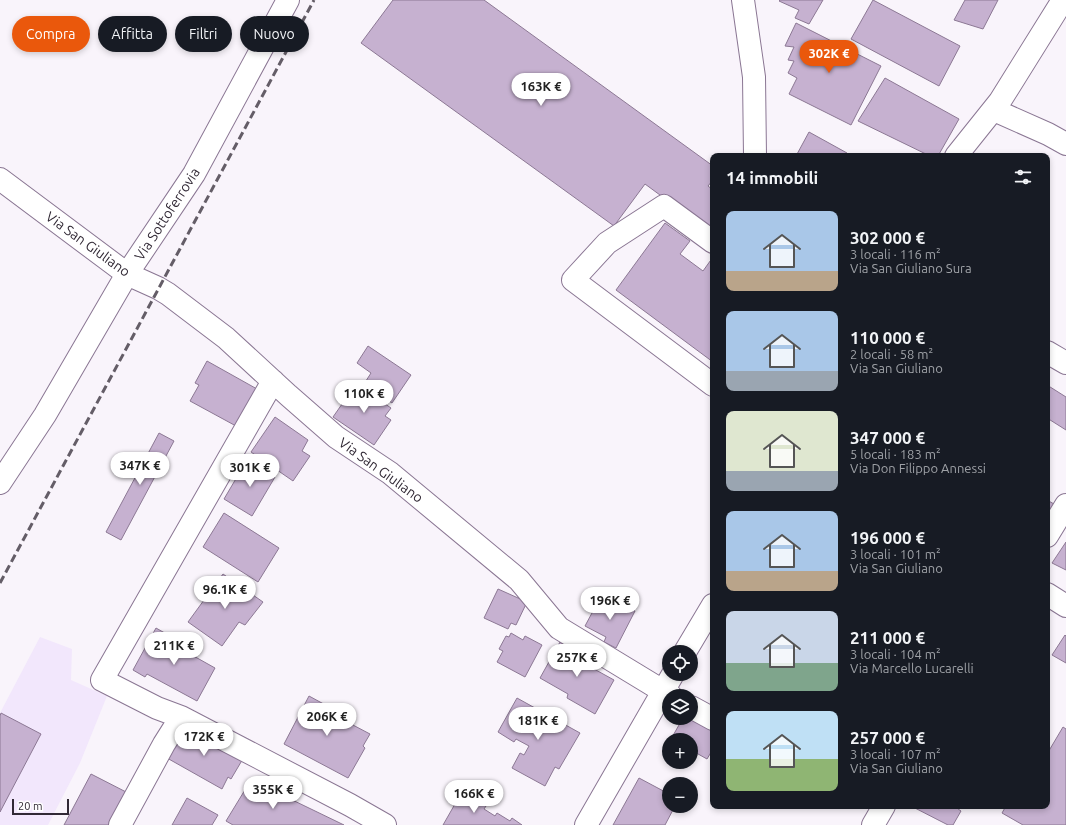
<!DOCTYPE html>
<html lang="it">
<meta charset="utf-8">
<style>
:root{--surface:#171b24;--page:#20242c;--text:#f1f3f6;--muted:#9ea1a6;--accent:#ea580c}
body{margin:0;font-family:Ubuntu,sans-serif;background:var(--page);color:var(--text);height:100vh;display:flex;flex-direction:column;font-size:15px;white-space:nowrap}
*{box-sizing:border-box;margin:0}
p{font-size:13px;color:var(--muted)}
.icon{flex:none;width:22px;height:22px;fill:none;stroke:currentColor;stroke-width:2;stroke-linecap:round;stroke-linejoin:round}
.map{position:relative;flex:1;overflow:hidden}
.drawer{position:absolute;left:710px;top:153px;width:340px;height:656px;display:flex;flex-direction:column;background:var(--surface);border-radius:8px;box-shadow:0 2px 6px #0003}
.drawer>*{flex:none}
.top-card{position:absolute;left:12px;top:16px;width:380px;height:36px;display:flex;gap:8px}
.buttons{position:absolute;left:662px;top:645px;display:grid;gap:8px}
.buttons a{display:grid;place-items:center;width:36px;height:36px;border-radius:50%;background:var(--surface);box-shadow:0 2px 6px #0003;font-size:20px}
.scale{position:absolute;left:12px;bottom:10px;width:57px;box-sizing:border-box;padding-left:4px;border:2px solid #312935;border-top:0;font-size:11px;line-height:14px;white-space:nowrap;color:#312935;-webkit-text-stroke:3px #fff;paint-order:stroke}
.price{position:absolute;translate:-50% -34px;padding:0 9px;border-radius:14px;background:#fff;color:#222;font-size:13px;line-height:26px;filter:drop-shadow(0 1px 2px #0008)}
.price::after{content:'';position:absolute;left:50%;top:24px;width:12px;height:9px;margin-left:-6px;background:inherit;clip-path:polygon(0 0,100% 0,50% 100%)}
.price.active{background:var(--accent);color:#fff}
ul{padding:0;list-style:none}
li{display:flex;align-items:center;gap:12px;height:100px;padding:0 16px}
li span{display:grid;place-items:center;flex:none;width:112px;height:80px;border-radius:8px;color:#555}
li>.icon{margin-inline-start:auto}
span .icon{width:48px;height:48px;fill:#fffc;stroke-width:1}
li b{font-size:17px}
h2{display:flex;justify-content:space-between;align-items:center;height:48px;padding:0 16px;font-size:17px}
.tag{padding:0 14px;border-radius:18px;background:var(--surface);box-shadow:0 2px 6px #0003;font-size:14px;line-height:36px}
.tag.active{background:var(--accent);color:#fff}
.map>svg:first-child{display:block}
.industrial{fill:#f2e7fc}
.building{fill:#c6b1d0;stroke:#8c7894}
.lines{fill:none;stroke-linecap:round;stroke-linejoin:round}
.minor-casing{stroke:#8a7693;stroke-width:24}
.minor{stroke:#fff;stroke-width:22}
.rail{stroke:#645d67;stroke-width:3;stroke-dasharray:8 4;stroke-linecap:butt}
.labels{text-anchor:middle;stroke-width:3;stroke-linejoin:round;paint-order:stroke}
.street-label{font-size:14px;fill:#312935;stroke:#fff}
</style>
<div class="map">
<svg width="1066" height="825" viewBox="0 0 1066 825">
<rect width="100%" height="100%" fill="#f9f4fb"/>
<path class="industrial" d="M 40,637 L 72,649 L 71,680 L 107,696 L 80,763 L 48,825 L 0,825 L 0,713 Z"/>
<path class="building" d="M 393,0 L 484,0 L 713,166 L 713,180 L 708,186 L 713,190 L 713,234 L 645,184 L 614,226 L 361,43 Z
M 780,0 L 823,0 L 809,24 L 795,18 L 799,10 L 779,1 Z
M 873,0 L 960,46 L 939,86 L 851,39 Z
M 965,0 L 998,0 L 983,29 L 954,20 Z
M 796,23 L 881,66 L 851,125 L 789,94 L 797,78 L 788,73 L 794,61 L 788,60 L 794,47 L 785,46 Z
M 885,78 L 959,119 L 938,156 L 930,156 L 858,121 Z
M 809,132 L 847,153 L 845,156 L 796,156 Z
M 665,223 L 690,241 L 680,254 L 703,271 L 713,257 L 713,362 L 616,290 Z
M 368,346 L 411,375 L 392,403 L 364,384 L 371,373 L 357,363 Z
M 207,361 L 257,389 L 236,426 L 190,401 L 199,385 L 195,383 Z
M 356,384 L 391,408 L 385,416 L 391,420 L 374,445 L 333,417 Z
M 1047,385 L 1066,397 L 1066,430 L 1047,418 Z
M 275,417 L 308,440 L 302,451 L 310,456 L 293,481 L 251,452 Z
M 159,433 L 174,441 L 121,540 L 106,532 Z
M 247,460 L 275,477 L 252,516 L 224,499 Z
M 1047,500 L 1054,504 L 1047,516 Z
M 224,513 L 279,548 L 258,582 L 203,547 Z
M 1066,542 L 1066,570 L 1052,563 Z
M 223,574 L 263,602 L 245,625 L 239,622 L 222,646 L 188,622 Z
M 498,589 L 527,602 L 516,625 L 511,623 L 508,629 L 484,618 Z
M 600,598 L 621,608 L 624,605 L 635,611 L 616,648 L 604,642 L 606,637 L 585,626 Z
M 156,628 L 177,640 L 174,645 L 215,668 L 197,701 L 147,674 L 145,677 L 133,670 Z
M 511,633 L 523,640 L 525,636 L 542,645 L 525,677 L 497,662 L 503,651 L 499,649 L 506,636 L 509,637 Z
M 1065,635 L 1066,636 L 1066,663 L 1052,655 Z
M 560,642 L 589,658 L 585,664 L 614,680 L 595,714 L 567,698 L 568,694 L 540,678 Z
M 309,696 L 353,720 L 351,724 L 370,734 L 363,746 L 365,748 L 348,778 L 284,744 Z
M 517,698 L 580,733 L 559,769 L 555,767 L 545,786 L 512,768 L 520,753 L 524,755 L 529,746 L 516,739 L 514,742 L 498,732 Z
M 1,713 L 41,734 L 0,812 L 0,716 Z
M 683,718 L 691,718 L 713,722 L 713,749 L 707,759 L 691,750 L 691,740 L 673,740 L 671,739 Z
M 183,723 L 244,757 L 231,779 L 228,777 L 222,789 L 167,758 Z
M 1063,727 L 1066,729 L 1066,825 L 1023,825 L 1002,813 L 1006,806 L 1047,806 L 1047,754 Z
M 91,774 L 130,794 L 113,825 L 64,825 Z
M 639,778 L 669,794 L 669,806 L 675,806 L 665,825 L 613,825 Z
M 251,780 L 344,825 L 233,825 L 226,821 Z
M 463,790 L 476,798 L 474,800 L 486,806 L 484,809 L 495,816 L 497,813 L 510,821 L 512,818 L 522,825 L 443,825 Z
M 187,798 L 218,815 L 212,825 L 172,825 Z
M 911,806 L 954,806 L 961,811 L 953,825 L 948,825 Z"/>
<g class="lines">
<defs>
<path id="minor" d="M 743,0 L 754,77 L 755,156
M 994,110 L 1048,134 L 1066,144
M 956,156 L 1000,101 L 1063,0
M 0,179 L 127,274 L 158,288 L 168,294 L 226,338 L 288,395 L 336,437 L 390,473 L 519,580 L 559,628 L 671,696
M 713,242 L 664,206 L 607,243 L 573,280 L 713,385
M 1047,352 L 1066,363
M 273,381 L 102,680 L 157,708 L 181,717 L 350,805 L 385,825
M 0,483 L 45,415 L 127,274 L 194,174 L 288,0
M 1047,536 L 1066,505
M 1047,594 L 1066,606
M 685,652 L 713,605
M 691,707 L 713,719
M 120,825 L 164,744 L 181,717
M 586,825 L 673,674
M 873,825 L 884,806"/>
</defs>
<use href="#minor" class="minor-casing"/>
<use href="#minor" class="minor"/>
<path class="rail" d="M 0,583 L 314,0"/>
</g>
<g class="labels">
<g class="street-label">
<text transform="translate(167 214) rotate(-57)" y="5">Via Sottoferrovia</text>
<text transform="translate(88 244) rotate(36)" y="5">Via San Giuliano</text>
<text transform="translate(381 470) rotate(36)" y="5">Via San Giuliano</text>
</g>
</g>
</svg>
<div class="buttons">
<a><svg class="icon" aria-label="locate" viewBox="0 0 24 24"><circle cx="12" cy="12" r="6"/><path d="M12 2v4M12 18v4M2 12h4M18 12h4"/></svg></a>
<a><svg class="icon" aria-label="layers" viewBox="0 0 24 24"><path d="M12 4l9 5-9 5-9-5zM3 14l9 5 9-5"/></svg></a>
<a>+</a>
<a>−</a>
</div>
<div class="scale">20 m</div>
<b class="price active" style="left:829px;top:74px">302K €</b>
<b class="price" style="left:541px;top:107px">163K €</b>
<b class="price" style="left:364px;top:414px">110K €</b>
<b class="price" style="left:140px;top:486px">347K €</b>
<b class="price" style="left:250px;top:488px">301K €</b>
<b class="price" style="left:225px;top:610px">96.1K €</b>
<b class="price" style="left:610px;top:621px">196K €</b>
<b class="price" style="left:174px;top:666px">211K €</b>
<b class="price" style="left:577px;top:678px">257K €</b>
<b class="price" style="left:327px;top:737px">206K €</b>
<b class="price" style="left:538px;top:741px">181K €</b>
<b class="price" style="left:204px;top:757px">172K €</b>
<b class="price" style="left:273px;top:810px">355K €</b>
<b class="price" style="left:474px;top:814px">166K €</b>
<div class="top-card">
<a class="tag active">Compra</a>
<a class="tag">Affitta</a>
<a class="tag">Filtri</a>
<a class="tag">Nuovo</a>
</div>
<section class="drawer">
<h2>14 immobili<svg class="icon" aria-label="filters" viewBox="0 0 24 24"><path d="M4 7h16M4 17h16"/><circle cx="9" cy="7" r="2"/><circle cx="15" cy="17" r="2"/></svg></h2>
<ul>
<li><span style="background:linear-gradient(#a9c7e8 75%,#b9a48a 0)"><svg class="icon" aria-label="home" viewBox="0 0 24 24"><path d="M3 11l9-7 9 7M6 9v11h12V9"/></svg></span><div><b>302 000 €</b><p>3 locali · 116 m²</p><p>Via San Giuliano Sura</p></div></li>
<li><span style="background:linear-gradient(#a9c7e8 75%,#9aa5b1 0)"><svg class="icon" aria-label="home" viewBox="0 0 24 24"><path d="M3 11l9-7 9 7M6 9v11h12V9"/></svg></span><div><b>110 000 €</b><p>2 locali · 58 m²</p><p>Via San Giuliano</p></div></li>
<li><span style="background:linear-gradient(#dfe7d0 75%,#9aa5b1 0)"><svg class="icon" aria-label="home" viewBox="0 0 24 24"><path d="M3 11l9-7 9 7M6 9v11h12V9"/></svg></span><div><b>347 000 €</b><p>5 locali · 183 m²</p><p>Via Don Filippo Annessi</p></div></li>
<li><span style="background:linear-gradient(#a9c7e8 75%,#b9a48a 0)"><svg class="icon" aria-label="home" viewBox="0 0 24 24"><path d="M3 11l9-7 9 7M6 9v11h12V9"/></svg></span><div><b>196 000 €</b><p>3 locali · 101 m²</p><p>Via San Giuliano</p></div></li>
<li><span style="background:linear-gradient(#c9d6e8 65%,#7fa58c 0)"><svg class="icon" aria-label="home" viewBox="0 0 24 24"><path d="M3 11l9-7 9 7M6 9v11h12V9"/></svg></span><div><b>211 000 €</b><p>3 locali · 104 m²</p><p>Via Marcello Lucarelli</p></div></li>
<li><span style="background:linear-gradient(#bfe0f5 60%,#8fb573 0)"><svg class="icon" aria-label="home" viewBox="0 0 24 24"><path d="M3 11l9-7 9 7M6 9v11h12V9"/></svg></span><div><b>257 000 €</b><p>3 locali · 107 m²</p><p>Via San Giuliano</p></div></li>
</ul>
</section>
</div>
